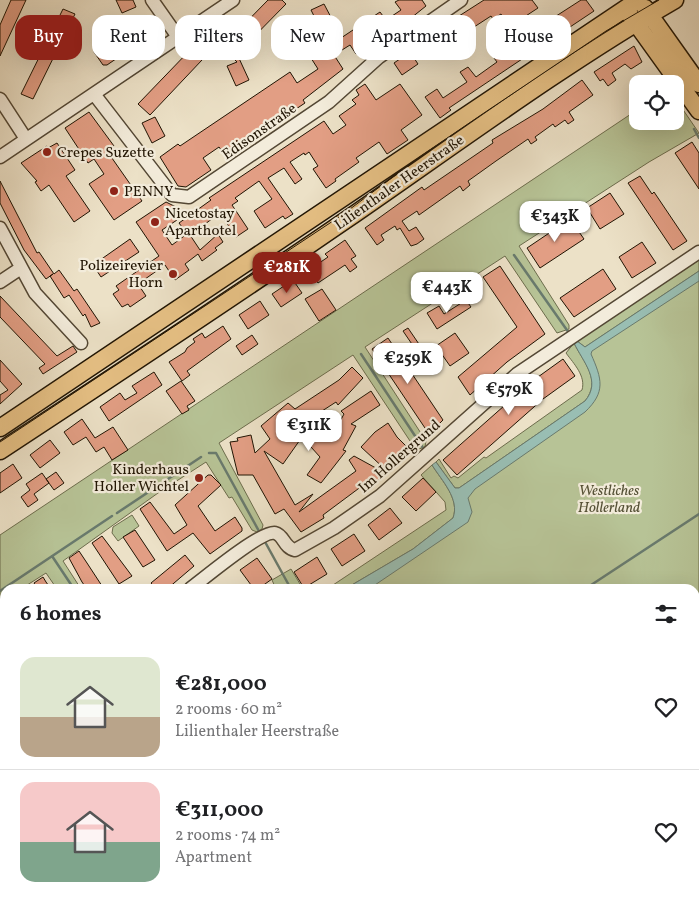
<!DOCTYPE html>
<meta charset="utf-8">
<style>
:root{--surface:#fff;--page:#f2f2f2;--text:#202124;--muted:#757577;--line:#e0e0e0;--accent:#8f2418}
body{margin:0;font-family:Vollkorn,serif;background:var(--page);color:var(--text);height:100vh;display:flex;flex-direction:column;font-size:19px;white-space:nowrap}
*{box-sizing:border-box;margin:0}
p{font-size:16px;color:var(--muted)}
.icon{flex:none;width:28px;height:28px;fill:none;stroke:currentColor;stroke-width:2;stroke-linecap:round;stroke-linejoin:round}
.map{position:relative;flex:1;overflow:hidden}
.sheet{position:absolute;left:0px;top:584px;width:700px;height:321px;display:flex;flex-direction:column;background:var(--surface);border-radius:15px 15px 0 0;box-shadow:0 5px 20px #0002}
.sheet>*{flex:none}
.banner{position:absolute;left:15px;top:15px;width:670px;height:45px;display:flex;gap:10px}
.fabs{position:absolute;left:629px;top:75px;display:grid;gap:10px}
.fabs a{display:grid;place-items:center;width:55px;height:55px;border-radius:10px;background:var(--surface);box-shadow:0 5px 20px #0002;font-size:25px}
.price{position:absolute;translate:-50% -42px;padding:0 11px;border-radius:10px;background:#fff;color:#222;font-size:16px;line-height:32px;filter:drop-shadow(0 1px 2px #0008)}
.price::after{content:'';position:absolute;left:50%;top:30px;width:15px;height:11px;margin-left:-8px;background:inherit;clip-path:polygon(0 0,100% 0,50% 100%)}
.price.current{background:var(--accent);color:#fff}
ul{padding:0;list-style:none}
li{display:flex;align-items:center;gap:15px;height:125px;padding:0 20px}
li+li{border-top:1px solid var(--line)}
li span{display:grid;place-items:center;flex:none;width:140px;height:100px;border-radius:15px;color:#555}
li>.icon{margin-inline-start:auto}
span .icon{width:60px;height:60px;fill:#fffc;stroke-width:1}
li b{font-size:21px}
h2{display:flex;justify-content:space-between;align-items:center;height:60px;padding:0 20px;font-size:21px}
.pill{padding:0 18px;border-radius:15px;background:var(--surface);box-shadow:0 5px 20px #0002;font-size:18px;line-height:45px}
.pill.current{background:var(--accent);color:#fff}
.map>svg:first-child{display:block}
.green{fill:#b7c396;stroke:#6c6c4c}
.water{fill:#99beb3;stroke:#697a6d}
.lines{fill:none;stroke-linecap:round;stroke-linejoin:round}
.stream{stroke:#697a6d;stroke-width:2.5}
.building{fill:#e29e84;stroke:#201403}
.minor-casing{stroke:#534734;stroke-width:15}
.major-casing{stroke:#201403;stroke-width:19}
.minor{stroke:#f3ecdb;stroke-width:12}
.major{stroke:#e6c084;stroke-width:16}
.tram{stroke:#201403;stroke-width:1}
.poi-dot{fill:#8f2418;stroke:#f3ecdb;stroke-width:2}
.labels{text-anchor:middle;stroke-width:4.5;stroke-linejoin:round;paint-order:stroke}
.street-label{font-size:15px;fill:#201403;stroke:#f3ecdb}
.poi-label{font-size:15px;fill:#201403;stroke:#f3ecdb;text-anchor:start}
.park-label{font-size:15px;font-style:italic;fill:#555136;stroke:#f3ecdb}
</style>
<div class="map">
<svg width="699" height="904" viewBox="0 0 699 904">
<rect width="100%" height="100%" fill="#ece1c7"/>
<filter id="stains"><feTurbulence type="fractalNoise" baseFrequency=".004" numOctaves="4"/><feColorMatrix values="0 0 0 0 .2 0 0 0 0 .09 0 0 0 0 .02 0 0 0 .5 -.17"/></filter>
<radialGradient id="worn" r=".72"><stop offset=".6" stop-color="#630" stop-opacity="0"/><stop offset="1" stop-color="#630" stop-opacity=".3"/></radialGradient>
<path class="green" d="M 675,98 L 699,133 L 649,162 L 519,246 L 569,325 L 569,329 L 557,333 L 505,256 L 365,347 L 426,441 L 425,447 L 416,450 L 353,355 L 219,443 L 263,525 L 262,529 L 257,532 L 252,530 L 232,497 L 229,498 L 206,462 L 158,493 L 63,561 L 81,589 L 57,589 L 46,573 L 21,589 L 5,589 L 5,599 L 0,603 L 5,610 L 5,616 L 0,619 L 0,535 L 637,110 L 638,121 L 675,121 Z
M 699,260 L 699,271 L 585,347 L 577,341 Z
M 699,276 L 699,904 L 29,904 L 35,900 L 695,900 L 695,589 L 353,589 L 458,520 L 460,496 L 591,401 L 596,387 L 585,350 Z
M 574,343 C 583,362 602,380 585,401 L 459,488 L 455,488 L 436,462 L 439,459 L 451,478 L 454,476 L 458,478 L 484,457 L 486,458 L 582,390 C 586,376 574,364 566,353 Z
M 432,465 C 442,481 460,499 453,518 L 413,549 L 345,589 L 327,589 L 446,510 L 445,502 L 421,475 Z
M 132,515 L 139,526 L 118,541 L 112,533 L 113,527 Z
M 291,569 L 303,589 L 276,589 L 272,580 Z"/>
<path class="water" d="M 699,271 L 699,281 L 592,351 L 591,354 C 602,379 606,392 585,412 L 475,489 L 468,498 L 472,512 L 468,522 L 369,589 L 345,589 L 413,549 L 453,518 C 460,499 442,481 432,465 L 436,462 L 455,488 L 459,488 L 585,401 C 602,381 583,362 574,343 L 577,341 L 585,347 Z"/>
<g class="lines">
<path class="stream" d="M 694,129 L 699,138
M 514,255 L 569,333
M 361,354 L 425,451
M 209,453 L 216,453 L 260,533
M 117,513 L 201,457
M 264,540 L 291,589
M 52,556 L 74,589
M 585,589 L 699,514
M 0,591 L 112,516
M 695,608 L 699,606
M 695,725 L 699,725
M 695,759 L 699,756
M 0,823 L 5,830
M 121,900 L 123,904
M 481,900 L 484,904
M 505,900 L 507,904
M 100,904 L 106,900
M 252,904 L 258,900
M 469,904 L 470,900"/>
</g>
<path class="building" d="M 11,0 L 26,0 L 0,56 L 0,25 Z
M 116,0 L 133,0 L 136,7 L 122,13 Z
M 268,0 L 282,0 L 286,4 L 237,54 L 249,80 L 236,86 L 227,66 L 237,62 L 222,47 Z
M 399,0 L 422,0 L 426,6 L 401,26 L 393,31 L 392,29 L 356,54 L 350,45 L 334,55 L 343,69 L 303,100 L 305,103 L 290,113 L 291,116 L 228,159 L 219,147 L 203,158 L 211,170 L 186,187 L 178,186 L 160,157 L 178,144 L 180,146 L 290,72 L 297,83 L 318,69 L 311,58 L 380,12 L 386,20 L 401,10 L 395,2 Z
M 484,0 L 532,0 L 538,8 L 509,27 L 501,14 L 493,19 L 491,16 L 471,29 L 474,33 L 466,38 L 463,34 L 430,56 L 420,41 Z
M 581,0 L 586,0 L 594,11 L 555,37 L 558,42 L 543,51 L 540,47 L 449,108 L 451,110 L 440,118 L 425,97 L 437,89 L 443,98 L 467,82 L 460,72 L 468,67 L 476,77 L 497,62 L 494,58 L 504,51 L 507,55 L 527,40 L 530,45 L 555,28 L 550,20 Z
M 324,4 L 334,23 L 321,30 L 311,10 Z
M 63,9 L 75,14 L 33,99 L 21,94 Z
M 147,16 L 156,30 L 154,33 L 107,65 L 103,65 L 94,52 L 96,48 Z
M 634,46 L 642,62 L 631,69 L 625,64 L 612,73 L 616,80 L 608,86 L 603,79 L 600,81 L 594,72 Z
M 191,49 L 202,60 L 150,115 L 138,104 Z
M 410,52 L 418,64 L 402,75 L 394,63 Z
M 582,80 L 593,95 L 569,112 L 574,120 L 568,124 L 565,120 L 555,127 L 553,124 L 535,137 L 537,140 L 531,144 L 528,139 L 496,161 L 468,181 L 470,185 L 463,191 L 460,186 L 419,215 L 417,211 L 402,221 L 409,231 L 416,227 L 424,239 L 417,244 L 411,246 L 400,228 L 397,230 L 395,226 L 381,235 L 384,240 L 377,245 L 365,228 L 422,187 L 424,190 L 471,158 L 493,143 L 492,140 L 543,109 Z
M 365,84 L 376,100 L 400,84 L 422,115 L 401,130 L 408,140 L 387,154 L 379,142 L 356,158 L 359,162 L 335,179 L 336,181 L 326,188 L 313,169 L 318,166 L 309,152 L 305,155 L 304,153 L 290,162 L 302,179 L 295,184 L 284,168 L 268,178 L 293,214 L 285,219 L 283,216 L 265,228 L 254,211 L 272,199 L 259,181 L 235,198 L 238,201 L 232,205 L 248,229 L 236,237 L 220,213 L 190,235 L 200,250 L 218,234 L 223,242 L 215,248 L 217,250 L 202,261 L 198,254 L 185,264 L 189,270 L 175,280 L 165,265 L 138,284 L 146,296 L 130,307 L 128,304 L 122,307 L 113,294 L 119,290 L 116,286 L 159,256 L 136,222 L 166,202 L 180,209 L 177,220 L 162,230 L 172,245 L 187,234 L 179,223 L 211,200 L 209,198 L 324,121 L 333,134 L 346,125 L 339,116 L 356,104 L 352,100 L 359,95 L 356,90 Z
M 89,112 L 114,146 L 107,151 L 142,201 L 114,220 L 89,184 L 104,174 L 94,159 L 88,163 L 65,128 Z
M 155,117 L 165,136 L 152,143 L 142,123 Z
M 692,142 L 699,153 L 699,189 L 675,153 Z
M 57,143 L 75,170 L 66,176 L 90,211 L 74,222 L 49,185 L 41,191 L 35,182 L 37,181 L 21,163 L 47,146 L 48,148 Z
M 640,176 L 652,194 L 654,192 L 687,241 L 673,250 L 628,183 Z
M 0,181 L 37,253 L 39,252 L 54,274 L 59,270 L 74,291 L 77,289 L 100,323 L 91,327 L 85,314 L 83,316 L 69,295 L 64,298 L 50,276 L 53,274 L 46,279 L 24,250 L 0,203 Z
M 610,193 L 624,214 L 600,229 L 587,208 Z
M 570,219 L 584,239 L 540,268 L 527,248 Z
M 130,239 L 139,252 L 101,277 L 93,265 Z
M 345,240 L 356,256 L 351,259 L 357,267 L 350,272 L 345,265 L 318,283 L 309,270 L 328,257 L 325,254 Z
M 642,242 L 656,263 L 632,278 L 619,257 Z
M 500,266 L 545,334 L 507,362 L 470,395 L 458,377 L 517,327 L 483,277 Z
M 603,269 L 616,289 L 574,317 L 560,298 Z
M 293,280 L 302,293 L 281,307 L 272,294 Z
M 322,289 L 336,310 L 319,321 L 305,299 Z
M 0,296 L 57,356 L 73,346 L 77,352 L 43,374 L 39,368 L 45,364 L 0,317 Z
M 466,300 L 471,307 L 437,329 L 427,313 L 439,306 L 444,314 Z
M 260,301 L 269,315 L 248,329 L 239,315 Z
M 223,326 L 231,339 L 187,371 L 190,375 L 182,381 L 169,362 L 185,352 L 187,348 L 195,342 L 193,339 L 202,333 L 205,338 Z
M 408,328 L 423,350 L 418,353 L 403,331 Z
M 455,333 L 469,353 L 450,366 L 436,346 Z
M 252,335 L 258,344 L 242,355 L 236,346 Z
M 388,338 L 443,420 L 429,434 L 372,349 Z
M 563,359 L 575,376 L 543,399 L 457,475 L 443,460 L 531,382 Z
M 0,360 L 22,384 L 0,404 L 0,395 L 8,390 L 0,381 Z
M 352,367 L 363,378 L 338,405 L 336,402 L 305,422 L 320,432 L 322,430 L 328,434 L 335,423 L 338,425 L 344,414 L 341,411 L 371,391 L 380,405 L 351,424 L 356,426 L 343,450 L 346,451 L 321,483 L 307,475 L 320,457 L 302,437 L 283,464 L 264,451 L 295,505 L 313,494 L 299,512 L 356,471 L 349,460 L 354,456 L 385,473 L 371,487 L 366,483 L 323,515 L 324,518 L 301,532 L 284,509 L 275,514 L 253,475 L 238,475 L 230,442 L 238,441 L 237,438 L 251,435 L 255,453 L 270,439 L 261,426 L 288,403 L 295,409 L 339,380 Z
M 154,372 L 162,385 L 109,421 L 100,407 L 120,393 L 125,400 L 137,393 L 132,386 Z
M 181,381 L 195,401 L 187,406 L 189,410 L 182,414 L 166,391 Z
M 82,419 L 95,438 L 113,427 L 128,450 L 112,460 L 104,447 L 96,452 L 86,437 L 73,445 L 64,432 Z
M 388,423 L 397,437 L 408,448 L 387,471 L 361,447 L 375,432 Z
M 50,440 L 60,453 L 40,468 L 30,455 Z
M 13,464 L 22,478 L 0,493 L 0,473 Z
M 56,472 L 64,483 L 54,490 L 46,479 Z
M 42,473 L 49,483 L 34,494 L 38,500 L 28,507 L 21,497 L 30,490 L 26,484 Z
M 208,475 L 211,475 L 221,485 L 198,506 L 215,531 L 235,517 L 242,528 L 242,531 L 210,554 L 193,533 L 167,551 L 140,509 L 150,502 L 174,534 L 187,525 L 175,505 Z
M 423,478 L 436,492 L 416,511 L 402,497 Z
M 390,508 L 402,523 L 379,540 L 368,525 Z
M 135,530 L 155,560 L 143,567 L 123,537 Z
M 354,534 L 365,551 L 342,566 L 331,549 Z
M 102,536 L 132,576 L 119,584 L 92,543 Z
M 79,551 L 87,563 L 104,589 L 87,589 L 82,582 L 69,558 Z
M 185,555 L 194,566 L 167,589 L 156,589 L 151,583 Z
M 317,557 L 327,574 L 304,588 L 294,572 Z
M 257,558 L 272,579 L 258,589 L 254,589 L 240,570 Z
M 43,577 L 46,582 L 51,589 L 38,589 L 34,583 Z"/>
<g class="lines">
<defs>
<path id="minor" d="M 152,0 L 178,37
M 94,94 L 172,195 L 189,197 L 329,102 L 379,57 L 461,0
M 0,99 L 26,139
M 0,157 L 233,0
M 0,228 L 35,293 L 81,343
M 0,282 L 21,268
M 190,589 C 203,579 262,530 275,533 C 284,535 284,548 295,550 L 334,528 L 380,496 L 517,374 L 699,252
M 0,719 L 5,716"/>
<path id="major" d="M 645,8 L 699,84
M 630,15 L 699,111
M 0,428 L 638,0
M 0,451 C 116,375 232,298 346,220 C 455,145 561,66 675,0"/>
</defs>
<use href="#minor" class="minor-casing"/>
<use href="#major" class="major-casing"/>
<use href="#minor" class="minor"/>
<use href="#major" class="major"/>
<path class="tram" d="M 0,442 L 342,215 L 421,156 L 481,115 L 606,31 L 659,0"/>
</g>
<g class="poi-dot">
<circle cx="47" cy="152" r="5"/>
<circle cx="114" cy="191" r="5"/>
<circle cx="155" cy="222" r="5"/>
<circle cx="173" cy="274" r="5"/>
<circle cx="199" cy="478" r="5"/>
</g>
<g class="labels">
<g class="street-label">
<text transform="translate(259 131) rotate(-35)" y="5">Edisonstraße</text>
<text transform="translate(399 182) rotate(-35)" y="5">Lilienthaler Heerstraße</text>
<text transform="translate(399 456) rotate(-41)" y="5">Im Hollergrund</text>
</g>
<g class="poi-label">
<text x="57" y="157">Crepes Suzette</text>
<text x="124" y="196">PENNY</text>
<text x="165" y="218">Nicetostay<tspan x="165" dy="17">Aparthotel</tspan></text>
<text x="163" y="270" text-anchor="end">Polizeirevier<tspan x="163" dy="17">Horn</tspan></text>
<text x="189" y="474" text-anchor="end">Kinderhaus<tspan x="189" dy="17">Holler Wichtel</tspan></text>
</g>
<g class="park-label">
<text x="609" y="495">Westliches<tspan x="609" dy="17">Hollerland</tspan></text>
</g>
</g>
<rect width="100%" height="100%" filter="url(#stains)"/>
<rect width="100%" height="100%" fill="url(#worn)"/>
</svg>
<div class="fabs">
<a><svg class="icon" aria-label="locate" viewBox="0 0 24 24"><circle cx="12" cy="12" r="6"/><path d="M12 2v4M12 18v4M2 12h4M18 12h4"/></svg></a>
</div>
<b class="price" style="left:555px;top:243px">€343K</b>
<b class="price current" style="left:287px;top:294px">€281K</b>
<b class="price" style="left:447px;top:314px">€443K</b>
<b class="price" style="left:408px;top:385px">€259K</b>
<b class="price" style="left:509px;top:416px">€579K</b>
<b class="price" style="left:309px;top:452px">€311K</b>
<div class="banner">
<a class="pill current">Buy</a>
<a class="pill">Rent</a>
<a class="pill">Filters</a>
<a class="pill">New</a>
<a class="pill">Apartment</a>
<a class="pill">House</a>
</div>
<section class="sheet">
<h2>6 homes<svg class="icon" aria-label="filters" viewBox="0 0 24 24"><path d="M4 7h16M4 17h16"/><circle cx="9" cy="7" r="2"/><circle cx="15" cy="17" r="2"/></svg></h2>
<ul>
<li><span style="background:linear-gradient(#dfe7d0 60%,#b9a48a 0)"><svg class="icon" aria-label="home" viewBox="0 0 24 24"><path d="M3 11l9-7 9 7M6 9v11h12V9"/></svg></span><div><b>€281,000</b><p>2 rooms · 60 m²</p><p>Lilienthaler Heerstraße</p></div><svg class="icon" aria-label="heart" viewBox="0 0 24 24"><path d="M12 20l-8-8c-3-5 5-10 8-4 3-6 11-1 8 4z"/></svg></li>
<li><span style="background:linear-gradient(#f6c9c9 60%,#7fa58c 0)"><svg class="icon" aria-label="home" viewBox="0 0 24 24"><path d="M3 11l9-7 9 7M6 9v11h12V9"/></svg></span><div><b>€311,000</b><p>2 rooms · 74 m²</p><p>Apartment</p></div><svg class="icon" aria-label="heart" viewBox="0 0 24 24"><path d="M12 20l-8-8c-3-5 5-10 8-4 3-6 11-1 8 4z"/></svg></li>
</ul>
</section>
</div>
